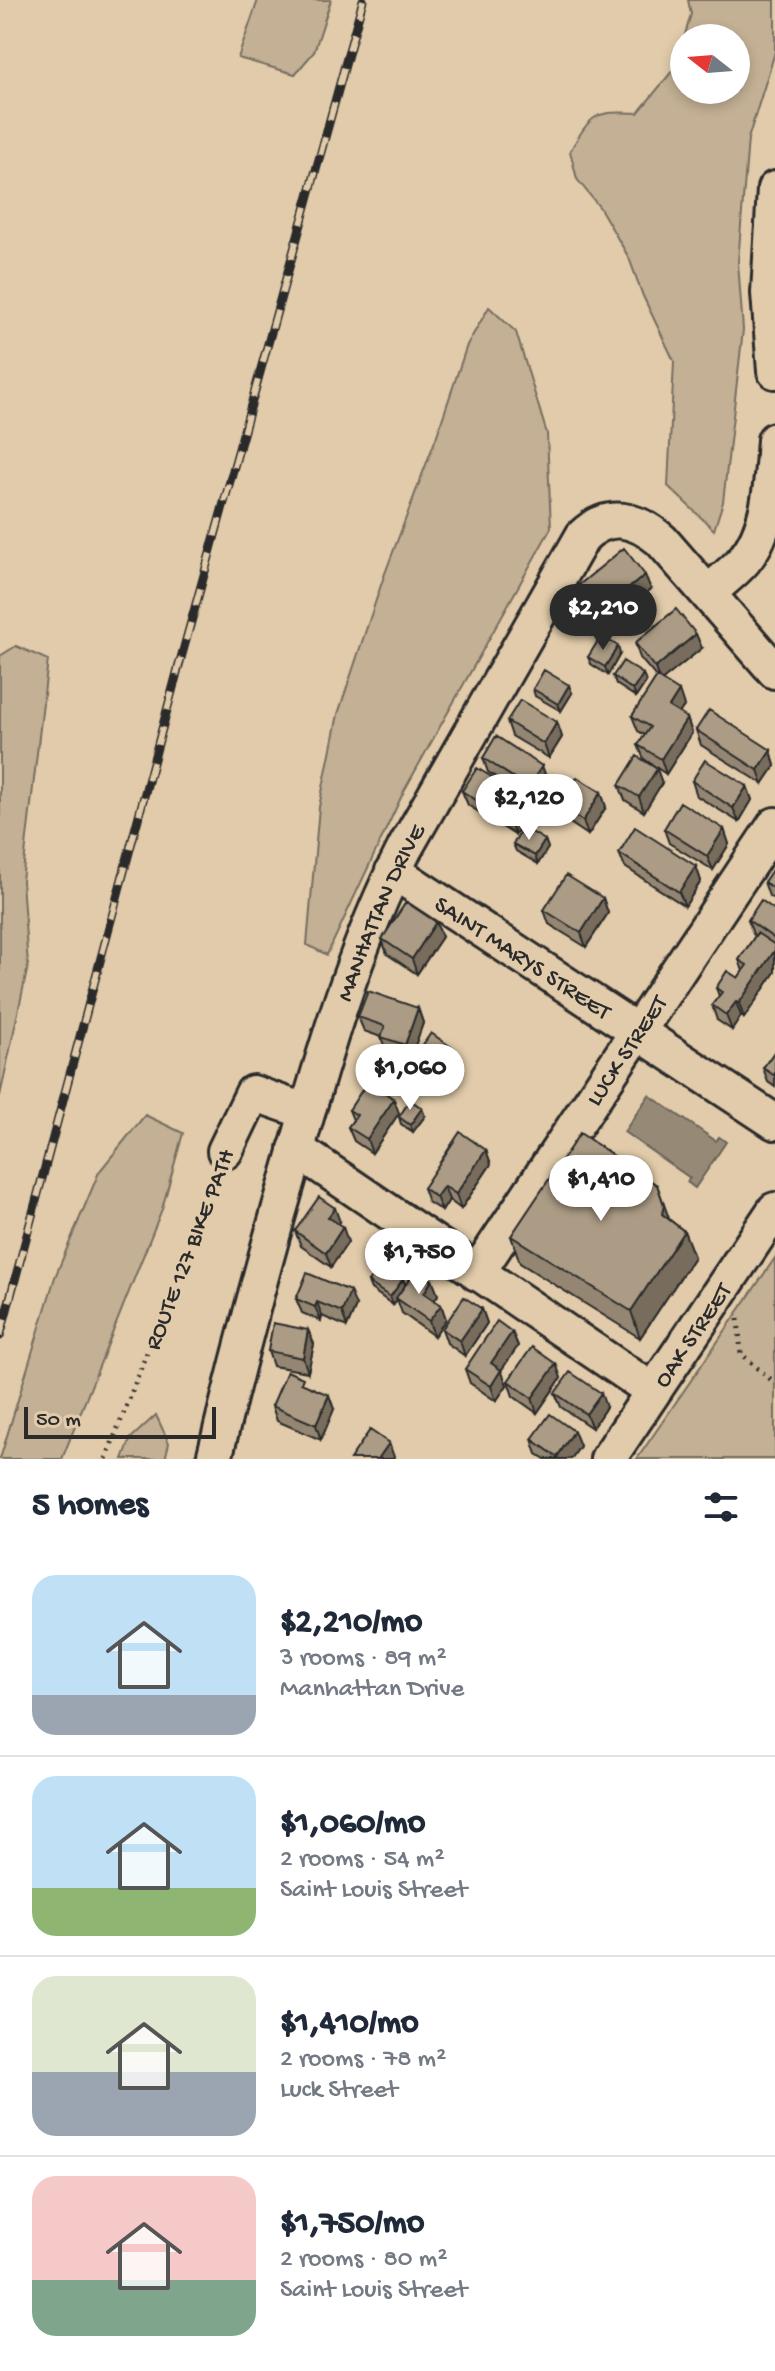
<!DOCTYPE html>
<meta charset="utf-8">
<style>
:root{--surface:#fff;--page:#f2f2f3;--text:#1f2937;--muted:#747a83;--line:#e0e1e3;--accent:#2b2b2b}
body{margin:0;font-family:"Gochi Hand",sans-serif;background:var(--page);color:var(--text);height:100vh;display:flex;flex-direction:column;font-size:30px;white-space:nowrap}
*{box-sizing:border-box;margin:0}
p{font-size:26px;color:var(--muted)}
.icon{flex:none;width:44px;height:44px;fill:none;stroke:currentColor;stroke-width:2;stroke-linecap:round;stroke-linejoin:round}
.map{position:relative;height:1459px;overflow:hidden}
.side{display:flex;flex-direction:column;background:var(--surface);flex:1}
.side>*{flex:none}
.needle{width:52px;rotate:287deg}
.buttons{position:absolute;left:670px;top:24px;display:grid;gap:16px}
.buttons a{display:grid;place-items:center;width:80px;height:80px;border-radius:50%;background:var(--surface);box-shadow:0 4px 12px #0003;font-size:40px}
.scale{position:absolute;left:24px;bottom:20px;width:192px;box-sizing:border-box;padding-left:8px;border:4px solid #2b2b2b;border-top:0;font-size:22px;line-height:28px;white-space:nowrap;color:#2b2b2b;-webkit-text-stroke:6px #e1cbaa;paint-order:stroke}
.price{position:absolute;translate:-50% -68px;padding:0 18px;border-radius:28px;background:#fff;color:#222;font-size:26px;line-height:52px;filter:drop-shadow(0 2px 4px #0008)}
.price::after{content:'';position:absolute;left:50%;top:48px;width:24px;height:18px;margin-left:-12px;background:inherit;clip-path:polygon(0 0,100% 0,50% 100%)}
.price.active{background:var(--accent);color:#fff}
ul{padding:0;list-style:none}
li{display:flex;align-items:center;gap:24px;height:200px;padding:0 32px}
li+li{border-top:2px solid var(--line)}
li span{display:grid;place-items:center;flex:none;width:224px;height:160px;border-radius:24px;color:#555}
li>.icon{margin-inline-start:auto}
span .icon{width:96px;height:96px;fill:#fffc;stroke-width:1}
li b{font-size:34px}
h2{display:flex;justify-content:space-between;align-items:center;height:96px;padding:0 32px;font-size:34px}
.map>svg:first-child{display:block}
.green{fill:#c3b095;stroke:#776e60;stroke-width:2}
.water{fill:#968a77;stroke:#6b6459;stroke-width:2}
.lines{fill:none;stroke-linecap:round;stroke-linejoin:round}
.minor-casing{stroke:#2b2b2b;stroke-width:40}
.path{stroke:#2b2b2b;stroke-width:5;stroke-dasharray:2 6;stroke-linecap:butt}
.minor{stroke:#e1cbaa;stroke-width:34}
.rail-casing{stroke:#2b2b2b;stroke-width:9}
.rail{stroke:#e1cbaa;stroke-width:6;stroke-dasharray:18;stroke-linecap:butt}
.wall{fill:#948672;stroke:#2b2b2b;stroke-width:2}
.shaded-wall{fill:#786d5d;stroke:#2b2b2b;stroke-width:2}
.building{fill:#ac9c85;stroke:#2b2b2b;stroke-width:2}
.labels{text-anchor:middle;stroke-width:8;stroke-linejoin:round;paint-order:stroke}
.street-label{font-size:24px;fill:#2b2b2b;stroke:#e1cbaa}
</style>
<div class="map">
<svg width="775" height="1459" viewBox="0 0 775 1459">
<rect width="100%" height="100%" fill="#e1cbaa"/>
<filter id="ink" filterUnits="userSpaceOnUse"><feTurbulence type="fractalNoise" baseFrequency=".0125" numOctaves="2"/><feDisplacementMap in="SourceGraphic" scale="16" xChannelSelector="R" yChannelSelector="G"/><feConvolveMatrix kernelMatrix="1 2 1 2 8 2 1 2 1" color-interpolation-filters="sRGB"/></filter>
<g filter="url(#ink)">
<path class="green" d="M 258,0 L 331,0 L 314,52 L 295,74 L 238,58 Z
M 688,0 L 775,0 L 775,52 L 748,139 L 738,262 L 743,330 L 723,502 L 714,530 L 668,486 L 674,361 L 643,296 L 629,258 L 600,208 L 577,179 L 570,151 C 592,113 594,111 638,113 L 678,64 L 684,40 L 684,90 L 736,90 L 736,38 L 684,38 L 691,14 Z
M 489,307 L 516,332 L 547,434 L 551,528 L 404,791 L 327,955 L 307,945 L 319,807 L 338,714 L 384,576 L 436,438 L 467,345 Z
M 16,646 L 48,660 L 22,881 L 28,966 L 0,1096 L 0,656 Z
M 145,1115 L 183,1133 L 162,1209 L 62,1459 L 0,1459 L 55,1277 L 99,1172 Z
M 775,1258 L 775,1459 L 637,1459 Z
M 156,1415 L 169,1443 L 165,1459 L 123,1459 L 131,1438 Z"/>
<path class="water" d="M 649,1095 L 716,1141 L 719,1137 L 726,1142 L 695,1188 L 687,1182 L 690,1178 L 624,1132 Z"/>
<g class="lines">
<defs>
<g id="minor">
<path d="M 775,189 L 769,293 L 775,371"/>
<path d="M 708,593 C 720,582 734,572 744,560 C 771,528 772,479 775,440"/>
<path id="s1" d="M 393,871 L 775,1122"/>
<path d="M 296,1149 L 653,1391"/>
<path d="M 225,1151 L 253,1093 L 307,1112"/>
<path id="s2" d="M 477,1273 L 775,825"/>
<path id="s3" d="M 214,1459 C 239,1356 266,1254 296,1152 C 325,1049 356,944 405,848 L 583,536 C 609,511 636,519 661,540 L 775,671"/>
<path id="s4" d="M 608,1459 L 775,1210"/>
</g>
</defs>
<use href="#minor" class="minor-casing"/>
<path class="path" d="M 738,1319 L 741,1354 L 775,1383
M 106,1459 L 215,1176"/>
<use href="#minor" class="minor"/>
<defs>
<path id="rail" d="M 0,1336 L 178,669 L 363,0"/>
</defs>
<use href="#rail" class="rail-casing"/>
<use href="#rail" class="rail"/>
</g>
<path class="wall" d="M 579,585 L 651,589 L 606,626 L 584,599 Z
M 635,643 L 702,648 L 662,680 L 684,706 L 679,713 L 687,718 L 692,733 L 666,774 L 644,759 L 638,745 L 645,735 L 638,731 L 632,716 L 657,678 L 640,658 Z
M 620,654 L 608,675 L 591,664 L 588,657 Z
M 613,676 L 646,682 L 636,697 L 616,684 Z
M 533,689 L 572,693 L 561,711 L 535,696 Z
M 507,721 L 557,722 L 562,737 L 549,758 L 512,736 Z
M 696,730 L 771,750 L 775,766 L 763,784 L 701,745 Z
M 483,758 L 542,766 L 547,780 L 533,801 L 488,772 Z
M 692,781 L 747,786 L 752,800 L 739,822 L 697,796 Z
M 662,783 L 644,812 L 625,800 L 619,785 Z
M 462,791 L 529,812 L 515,835 L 468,805 Z
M 601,792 L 606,807 L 588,835 L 564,819 L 558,805 Z
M 664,829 L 724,829 L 729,844 L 713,870 L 669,843 Z
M 545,840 L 548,848 L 538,864 L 516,851 L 513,844 Z
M 619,853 L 696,866 L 701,881 L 685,906 L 625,867 Z
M 775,868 L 775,900 L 769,896 L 764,882 Z
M 603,898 L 608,913 L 586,947 L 549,924 L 544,910 Z
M 775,910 L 775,972 L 744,1018 L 741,1016 L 732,1030 L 717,1020 L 712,1005 L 719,996 L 716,988 L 738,978 L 743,971 L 739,960 L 755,936 L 753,934 L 748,920 Z
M 436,922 L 442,937 L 417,974 L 387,954 L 382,939 Z
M 418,1008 L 423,1023 L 410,1060 L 386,1051 L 381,1037 L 364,1031 L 358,1017 Z
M 775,1051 L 775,1087 L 768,1082 L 763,1068 Z
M 418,1052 L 457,1056 L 443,1075 L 421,1059 Z
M 349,1110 L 399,1113 L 372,1153 L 354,1141 L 348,1127 L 353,1120 Z
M 425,1116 L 413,1132 L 401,1124 L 399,1117 Z
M 486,1150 L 491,1164 L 461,1209 L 449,1200 L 442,1211 L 428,1202 L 423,1188 Z
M 670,1220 L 684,1231 L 694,1257 L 640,1338 L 520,1263 L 511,1236 Z
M 340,1222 L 339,1224 L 348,1242 L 331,1267 L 301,1246 L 295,1231 Z
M 403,1279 L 406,1285 L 432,1280 L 438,1295 L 434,1300 L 441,1305 L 446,1319 L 434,1336 L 402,1313 L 397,1299 L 393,1305 L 371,1289 L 368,1282 Z
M 296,1299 L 356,1306 L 347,1327 L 322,1316 L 321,1321 L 302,1313 Z
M 482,1309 L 487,1323 L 465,1356 L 447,1343 L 442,1329 Z
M 308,1330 L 314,1344 L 308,1372 L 273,1366 L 268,1351 Z
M 512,1332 L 518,1346 L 501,1370 L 507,1385 L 496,1401 L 470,1383 L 465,1369 Z
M 556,1364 L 561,1378 L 537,1413 L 513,1396 L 508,1381 Z
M 555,1393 L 606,1407 L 592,1428 L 561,1407 Z
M 272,1406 L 334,1409 L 321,1440 L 277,1421 Z
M 574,1431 L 580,1446 L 571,1459 L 545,1459 L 537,1454 L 532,1439 Z"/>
<path class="shaded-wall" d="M 645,575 L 651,589 L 606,626 L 601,611 Z
M 696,634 L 702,648 L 660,682 L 655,668 Z
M 618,646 L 620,654 L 608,675 L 605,667 Z
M 643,674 L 646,682 L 636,697 L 633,690 Z
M 569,685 L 572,693 L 561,711 L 558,704 Z
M 679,691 L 684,706 L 674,721 L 669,707 Z
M 687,718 L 692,733 L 666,774 L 661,759 Z
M 557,722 L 562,737 L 549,758 L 544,744 Z
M 771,750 L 775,766 L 763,784 L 758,770 Z
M 542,766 L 547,780 L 533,801 L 528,787 Z
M 657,769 L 662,783 L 644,812 L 639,797 Z
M 747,786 L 752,800 L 739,822 L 733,808 Z
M 601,792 L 606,807 L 588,835 L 583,821 Z
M 524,797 L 529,812 L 515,835 L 509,821 Z
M 724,829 L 729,844 L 713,870 L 707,856 Z
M 545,840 L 548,848 L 538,864 L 535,856 Z
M 696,866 L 701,881 L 685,906 L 679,892 Z
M 603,898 L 608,913 L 586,947 L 581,933 Z
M 436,922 L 442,937 L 417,974 L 412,959 Z
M 775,950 L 775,972 L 744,1018 L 739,1003 Z
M 736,1002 L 741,1016 L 732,1030 L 726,1015 Z
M 418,1008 L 423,1023 L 410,1060 L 405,1045 Z
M 454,1049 L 457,1056 L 443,1075 L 441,1067 Z
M 394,1099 L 399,1113 L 372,1153 L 367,1139 Z
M 422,1108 L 425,1116 L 413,1132 L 410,1125 Z
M 486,1150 L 491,1164 L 461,1209 L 456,1194 Z
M 657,1185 L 674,1232 L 662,1214 Z
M 444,1186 L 449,1200 L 442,1211 L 436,1197 Z
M 335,1208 L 340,1222 L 334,1232 L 328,1217 Z
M 343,1227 L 348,1242 L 331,1267 L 326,1253 Z
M 684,1231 L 694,1257 L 640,1338 L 631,1311 Z
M 403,1279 L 406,1286 L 393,1305 L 390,1297 Z
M 432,1280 L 438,1295 L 429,1307 L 424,1293 Z
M 350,1291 L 356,1306 L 347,1327 L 342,1312 Z
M 317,1302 L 322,1316 L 321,1321 L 315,1307 Z
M 441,1305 L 446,1319 L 434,1336 L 429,1321 Z
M 482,1309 L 487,1323 L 465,1356 L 460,1341 Z
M 308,1330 L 314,1344 L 308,1372 L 303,1358 Z
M 512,1332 L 518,1346 L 496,1378 L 491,1363 Z
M 556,1364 L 561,1378 L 537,1413 L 532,1398 Z
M 501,1370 L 507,1385 L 496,1401 L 491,1386 Z
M 601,1393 L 606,1407 L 592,1428 L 586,1414 Z
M 329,1395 L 334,1409 L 321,1440 L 316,1425 Z
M 574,1431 L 580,1446 L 571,1459 L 558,1459 L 557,1457 Z
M 389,1443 L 394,1457 L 393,1459 L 378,1459 Z"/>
<path class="building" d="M 624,548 L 645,575 L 601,611 L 579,585 Z
M 676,609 L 696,634 L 655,668 L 635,643 Z
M 601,636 L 618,646 L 605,667 L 588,657 Z
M 623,661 L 643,674 L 633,690 L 613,676 Z
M 544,670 L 569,685 L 558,704 L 533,689 Z
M 657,677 L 679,691 L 669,707 L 687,718 L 661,759 L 638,745 L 650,727 L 632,716 Z
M 520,700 L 557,722 L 544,744 L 507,721 Z
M 709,710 L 771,750 L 758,770 L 696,730 Z
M 496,736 L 542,766 L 528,787 L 483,758 Z
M 637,756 L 657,769 L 639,797 L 619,785 Z
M 705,760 L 747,786 L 733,808 L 692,781 Z
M 477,768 L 524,797 L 509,821 L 462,791 Z
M 577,777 L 601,792 L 583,821 L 558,805 Z
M 680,802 L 724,829 L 707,856 L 664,829 Z
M 523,827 L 545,840 L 535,856 L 513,844 Z
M 635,827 L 696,866 L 679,892 L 619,853 Z
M 774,867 L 775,868 L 775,889 L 764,882 Z
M 566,875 L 603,898 L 581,933 L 544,910 Z
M 761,900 L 775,910 L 775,939 L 748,920 Z
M 406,902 L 436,922 L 412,959 L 382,939 Z
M 757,933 L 775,945 L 775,950 L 739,1003 L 736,1002 L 726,1015 L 712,1005 L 722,992 L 716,988 L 727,971 L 738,978 L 747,965 L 739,960 Z
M 368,991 L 418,1008 L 405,1045 L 381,1037 L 385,1026 L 358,1017 Z
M 431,1033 L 454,1049 L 441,1067 L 418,1052 Z
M 775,1051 L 775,1076 L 763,1068 Z
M 368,1081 L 394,1099 L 367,1139 L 348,1127 L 357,1115 L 349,1110 Z
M 410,1100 L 422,1108 L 410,1125 L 399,1117 Z
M 460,1132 L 486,1150 L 456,1194 L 444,1186 L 436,1197 L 423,1188 Z
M 580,1133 L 657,1185 L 664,1205 L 662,1214 L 684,1231 L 631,1311 L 511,1236 Z
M 319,1197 L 335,1208 L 328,1217 L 343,1227 L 326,1253 L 295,1231 Z
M 382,1263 L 403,1279 L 390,1297 L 368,1282 Z
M 417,1269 L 432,1280 L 424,1293 L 441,1305 L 429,1321 L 396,1298 Z
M 307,1273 L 350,1291 L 342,1312 L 317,1302 L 315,1307 L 296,1299 Z
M 464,1297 L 482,1309 L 460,1341 L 442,1329 Z
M 497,1321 L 512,1332 L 491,1363 L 501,1370 L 491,1386 L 465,1369 Z
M 273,1323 L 308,1330 L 303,1358 L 268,1351 Z
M 532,1347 L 556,1364 L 532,1398 L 508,1381 Z
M 287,1371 L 303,1378 L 301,1383 L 329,1395 L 316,1425 L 272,1406 Z
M 570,1372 L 601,1393 L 586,1414 L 555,1393 Z
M 550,1414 L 574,1431 L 557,1457 L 532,1439 Z
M 370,1430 L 389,1443 L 378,1459 L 350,1459 Z"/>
</g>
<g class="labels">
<g class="street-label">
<text dy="8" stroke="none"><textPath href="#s3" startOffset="572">MANHATTAN DRIVE</textPath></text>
<text dy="8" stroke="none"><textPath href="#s1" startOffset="156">SAINT MARYS STREET</textPath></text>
<text dy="8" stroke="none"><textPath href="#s2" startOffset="268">LUCK STREET</textPath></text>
<text transform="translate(188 1249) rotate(-69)" y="8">ROUTE 127 BIKE PATH</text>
<text dy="8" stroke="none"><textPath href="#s4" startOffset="150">OAK STREET</textPath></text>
</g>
</g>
</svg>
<div class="buttons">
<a><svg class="needle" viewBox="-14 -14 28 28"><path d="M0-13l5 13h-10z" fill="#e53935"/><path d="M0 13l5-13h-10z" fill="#747a83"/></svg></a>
</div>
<div class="scale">50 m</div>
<b class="price active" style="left:603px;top:652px">$2,210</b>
<b class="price" style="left:529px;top:842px">$2,120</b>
<b class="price" style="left:410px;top:1112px">$1,060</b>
<b class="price" style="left:601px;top:1223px">$1,410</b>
<b class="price" style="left:419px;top:1296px">$1,750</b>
</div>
<section class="side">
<h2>5 homes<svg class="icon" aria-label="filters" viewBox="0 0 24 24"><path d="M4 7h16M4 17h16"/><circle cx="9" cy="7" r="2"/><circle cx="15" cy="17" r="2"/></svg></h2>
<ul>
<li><span style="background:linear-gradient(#bfe0f5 75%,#9aa5b1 0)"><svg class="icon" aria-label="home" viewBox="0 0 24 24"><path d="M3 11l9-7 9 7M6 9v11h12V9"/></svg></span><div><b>$2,210/mo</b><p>3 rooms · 89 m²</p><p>Manhattan Drive</p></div></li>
<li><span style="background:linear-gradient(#bfe0f5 70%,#8fb573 0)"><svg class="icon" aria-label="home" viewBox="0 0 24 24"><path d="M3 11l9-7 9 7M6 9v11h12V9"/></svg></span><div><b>$1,060/mo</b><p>2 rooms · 54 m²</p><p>Saint Louis Street</p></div></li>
<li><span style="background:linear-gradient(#dfe7d0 60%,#9aa5b1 0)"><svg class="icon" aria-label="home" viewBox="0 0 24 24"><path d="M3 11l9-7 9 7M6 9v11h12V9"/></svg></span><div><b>$1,410/mo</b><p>2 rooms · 78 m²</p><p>Luck Street</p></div></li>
<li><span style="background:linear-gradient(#f6c9c9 65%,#7fa58c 0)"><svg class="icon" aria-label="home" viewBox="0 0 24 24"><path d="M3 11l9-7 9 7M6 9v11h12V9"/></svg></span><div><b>$1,750/mo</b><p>2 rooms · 80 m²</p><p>Saint Louis Street</p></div></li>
</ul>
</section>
